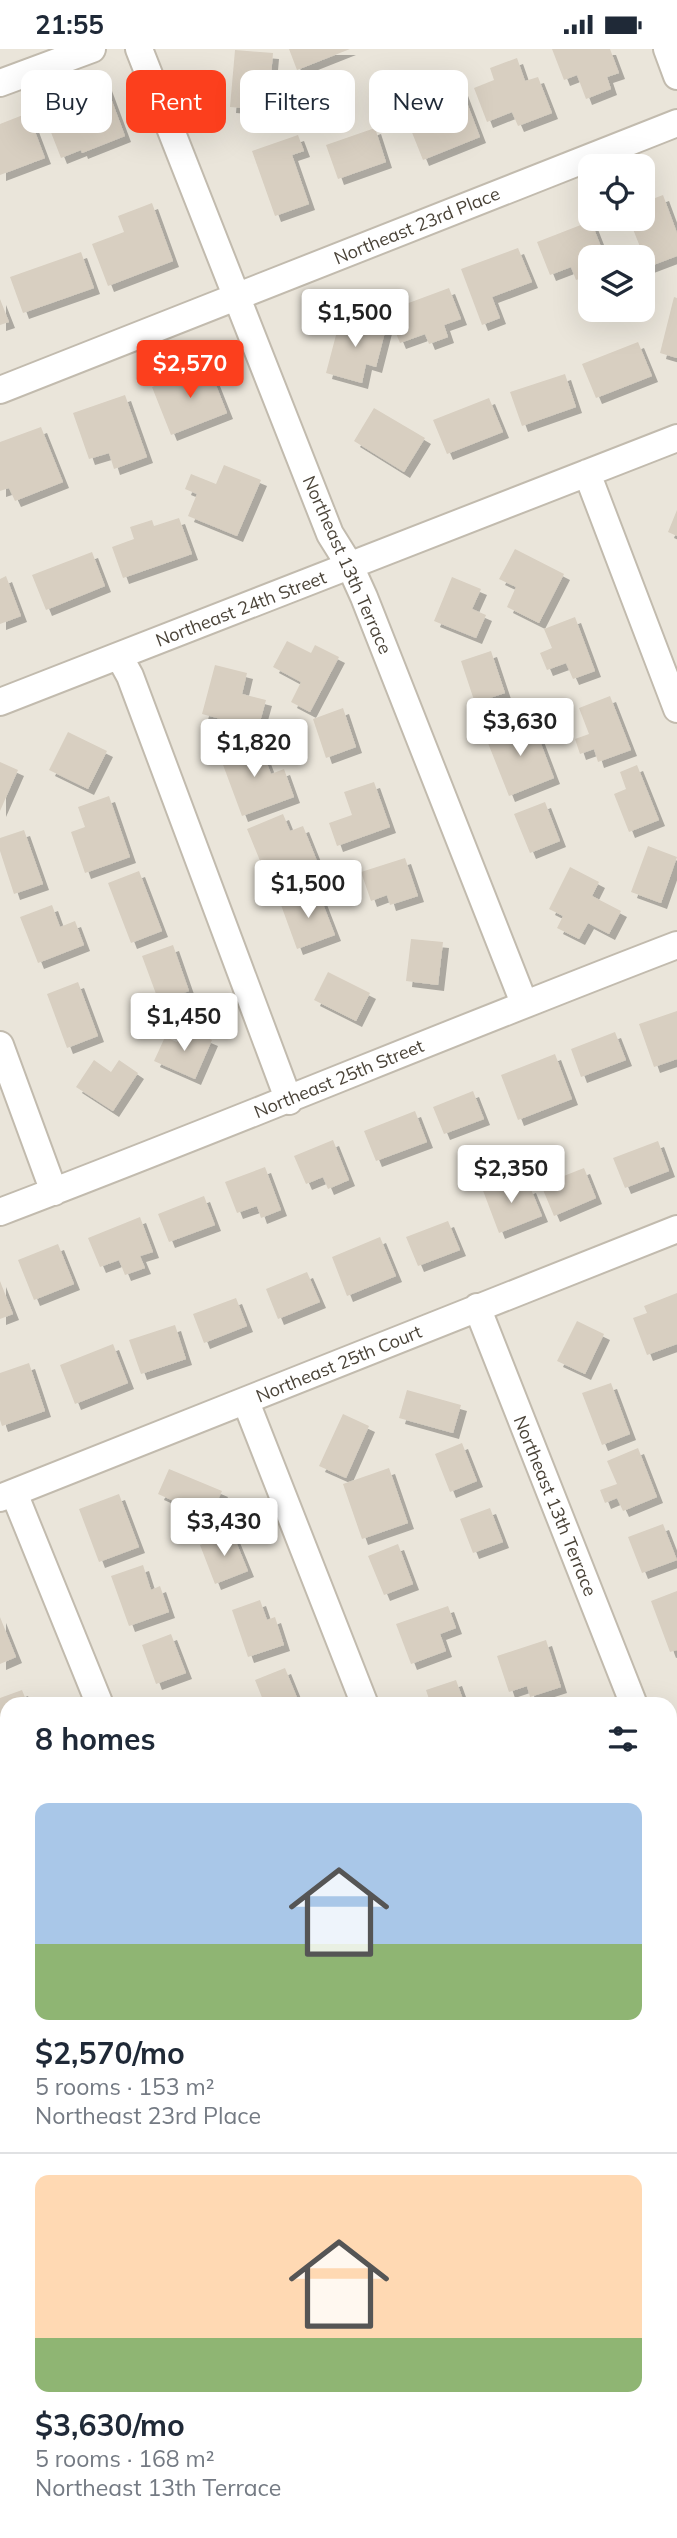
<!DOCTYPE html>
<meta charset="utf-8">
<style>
:root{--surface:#fff;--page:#f2f2f3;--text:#1f2937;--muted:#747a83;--line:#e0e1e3;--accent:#fc3f1d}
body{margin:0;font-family:Mulish,sans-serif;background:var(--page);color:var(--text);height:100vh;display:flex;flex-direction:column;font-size:26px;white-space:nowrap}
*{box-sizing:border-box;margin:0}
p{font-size:23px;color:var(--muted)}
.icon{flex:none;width:38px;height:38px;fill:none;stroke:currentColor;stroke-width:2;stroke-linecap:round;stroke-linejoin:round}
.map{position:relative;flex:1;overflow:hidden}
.details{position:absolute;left:0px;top:1648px;width:677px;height:842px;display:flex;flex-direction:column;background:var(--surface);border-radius:21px 21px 0 0;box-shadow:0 7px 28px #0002}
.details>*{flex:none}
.guide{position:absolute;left:21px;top:21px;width:635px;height:63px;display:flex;gap:14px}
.buttons{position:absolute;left:578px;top:105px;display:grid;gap:14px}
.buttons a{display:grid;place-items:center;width:77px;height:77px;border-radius:14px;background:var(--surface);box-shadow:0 7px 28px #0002;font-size:35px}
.price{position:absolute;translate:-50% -60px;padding:0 16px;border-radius:7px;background:#fff;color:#222;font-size:23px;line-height:46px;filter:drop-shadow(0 2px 4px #0008)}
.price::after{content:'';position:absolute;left:50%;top:42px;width:21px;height:16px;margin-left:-10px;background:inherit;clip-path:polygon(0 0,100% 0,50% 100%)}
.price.selected{background:var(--accent);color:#fff}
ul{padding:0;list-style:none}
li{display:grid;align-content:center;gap:14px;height:371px;padding:0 35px}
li+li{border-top:2px solid var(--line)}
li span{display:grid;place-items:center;height:217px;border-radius:14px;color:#555}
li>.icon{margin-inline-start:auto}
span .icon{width:126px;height:126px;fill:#fffc;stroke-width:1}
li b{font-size:30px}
h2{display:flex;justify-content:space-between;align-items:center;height:84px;padding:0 35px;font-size:30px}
.chip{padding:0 24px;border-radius:14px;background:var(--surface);box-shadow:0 7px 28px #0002;font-size:24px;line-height:63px}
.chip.selected{background:var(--accent);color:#fff}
.status{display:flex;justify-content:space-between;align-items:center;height:49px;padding:0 35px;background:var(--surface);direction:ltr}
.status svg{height:19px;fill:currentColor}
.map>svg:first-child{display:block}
.residential{fill:#eae5da;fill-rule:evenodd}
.building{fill:#d8cfc1;filter:url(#shadow)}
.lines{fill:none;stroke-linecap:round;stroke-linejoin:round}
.street-casing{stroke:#c2bbae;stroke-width:30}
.street{stroke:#fff;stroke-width:26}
.labels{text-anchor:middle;stroke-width:7;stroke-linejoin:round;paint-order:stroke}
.street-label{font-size:18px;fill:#4b4439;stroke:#fff}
</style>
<div class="status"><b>21:55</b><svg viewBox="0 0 49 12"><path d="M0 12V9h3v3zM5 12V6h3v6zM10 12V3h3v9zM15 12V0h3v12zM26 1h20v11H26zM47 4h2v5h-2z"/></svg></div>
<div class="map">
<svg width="677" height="2489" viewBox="0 0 677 2489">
<defs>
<filter id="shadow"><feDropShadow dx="6" dy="6" stdDeviation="0" flood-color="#0004"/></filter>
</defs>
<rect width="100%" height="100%" fill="#f6f3ec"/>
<path class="residential" d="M 0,0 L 677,0 L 677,2489 L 0,2489 ZM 590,117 L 642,117 L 642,170 L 590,170 ZM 590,208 L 642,208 L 642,261 L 590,261 ZM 7,1656 L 670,1656 L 670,2483 L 7,2483 Z"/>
<path class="building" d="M 289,0 L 350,0 L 297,21 Z
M 552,0 L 610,0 L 619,24 L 607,28 L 611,40 L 586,50 L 577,26 L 564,31 Z
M 235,1 L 273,4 L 268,61 L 230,58 Z
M 517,9 L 525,32 L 538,28 L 552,64 L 518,77 L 512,63 L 487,73 L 474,39 L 494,31 L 490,19 Z
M 459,33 L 480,88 L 423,111 L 401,56 Z
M 106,36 L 125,87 L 82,104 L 81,101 L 61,109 L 45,68 L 80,54 L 77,47 Z
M 28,64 L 45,109 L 0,126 L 0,75 Z
M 375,79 L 386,113 L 338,130 L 326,96 Z
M 298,86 L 304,102 L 292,106 L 309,155 L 275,167 L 252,102 Z
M 663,146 L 677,184 L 677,207 L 648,218 L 629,170 L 642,170 L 642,154 Z
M 152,154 L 173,212 L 108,237 L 92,195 L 124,183 L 118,167 Z
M 591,172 L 605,208 L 590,208 L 590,226 L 576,231 L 571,218 L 550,226 L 537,193 Z
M 518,199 L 532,233 L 492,248 L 500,269 L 482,276 L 461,220 Z
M 81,203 L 94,239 L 23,264 L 10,228 Z
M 449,239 L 461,270 L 444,276 L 448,288 L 429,295 L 425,285 L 400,294 L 387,262 Z
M 674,248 L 677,249 L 677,309 L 660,304 Z
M 0,250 L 9,273 L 0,276 Z
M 341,267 L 386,279 L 376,318 L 366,315 L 362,334 L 326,324 Z
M 638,293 L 652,327 L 596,349 L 582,315 Z
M 208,316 L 227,364 L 171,386 L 152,338 Z
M 565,325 L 576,358 L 522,377 L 510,343 Z
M 125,346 L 147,408 L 114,420 L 109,404 L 89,410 L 73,364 Z
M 489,349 L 503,383 L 447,405 L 433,371 Z
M 374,359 L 425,389 L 404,423 L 354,392 Z
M 41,378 L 63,433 L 15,452 L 9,439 L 0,442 L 0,393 Z
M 224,416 L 261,431 L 237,487 L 188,467 L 197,445 L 185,440 L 191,425 L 216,435 Z
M 677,461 L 677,487 L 668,483 Z
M 179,469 L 192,505 L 123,529 L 112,498 L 134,490 L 130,478 L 152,471 L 154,477 Z
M 515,500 L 564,525 L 539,574 L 507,558 L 516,538 L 499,530 Z
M 92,503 L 105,537 L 46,561 L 32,526 Z
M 6,527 L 21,567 L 0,575 L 0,530 Z
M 452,528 L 481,540 L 472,560 L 486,566 L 476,589 L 434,572 Z
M 575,568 L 595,622 L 573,630 L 566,614 L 547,621 L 540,604 L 552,599 L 544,580 Z
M 287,592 L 311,604 L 315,596 L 339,608 L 310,663 L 291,653 L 301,633 L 273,618 Z
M 491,602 L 505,644 L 475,654 L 461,612 Z
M 215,616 L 247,624 L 242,645 L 266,651 L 258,680 L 202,665 Z
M 610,647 L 631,701 L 598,713 L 594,700 L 580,705 L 575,690 L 589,685 L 579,659 Z
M 343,659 L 356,698 L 326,709 L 313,670 Z
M 532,671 L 554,729 L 509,747 L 486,689 Z
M 68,683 L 107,702 L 88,740 L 49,721 Z
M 258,691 L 271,725 L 284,720 L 294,748 L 242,767 L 219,705 Z
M 0,713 L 18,721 L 0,762 Z
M 637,716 L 659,771 L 629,783 L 614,745 L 626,740 L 620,723 Z
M 374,733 L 390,778 L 337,797 L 329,774 L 352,766 L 344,743 Z
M 109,747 L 130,808 L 85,824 L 71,783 L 85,778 L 78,758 Z
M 545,753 L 560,792 L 530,804 L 514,765 Z
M 283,765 L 290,782 L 303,777 L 321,822 L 272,841 L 247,780 Z
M 24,781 L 43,835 L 14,845 L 0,802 L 0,789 Z
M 648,797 L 677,808 L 661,854 L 631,843 Z
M 405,809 L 418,847 L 390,856 L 387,846 L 371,852 L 361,823 Z
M 570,818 L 599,833 L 592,847 L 621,862 L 609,885 L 588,874 L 579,890 L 557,879 L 563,867 L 549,860 Z
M 139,822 L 162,882 L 131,894 L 108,834 Z
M 318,842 L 335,886 L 297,900 L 281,856 Z
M 52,856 L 60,878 L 75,872 L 84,896 L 38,914 L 20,868 Z
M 411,890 L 443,893 L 438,936 L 406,932 Z
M 173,896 L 189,942 L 159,953 L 142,907 Z
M 328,923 L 370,944 L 356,972 L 314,951 Z
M 78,933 L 98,987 L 67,999 L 47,945 Z
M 677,962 L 677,1010 L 654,1018 L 639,975 Z
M 183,979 L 212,991 L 195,1030 L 154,1012 L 165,988 L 177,993 Z
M 615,983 L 626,1011 L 581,1028 L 571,1000 Z
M 555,1005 L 572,1050 L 518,1071 L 501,1026 Z
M 94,1011 L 111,1023 L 119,1011 L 138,1024 L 113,1062 L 76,1038 Z
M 473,1042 L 484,1070 L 444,1085 L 433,1058 Z
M 415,1062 L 427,1093 L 376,1112 L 364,1082 Z
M 333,1091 L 349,1131 L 328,1140 L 323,1128 L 306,1135 L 294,1107 Z
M 658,1092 L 669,1122 L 625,1139 L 613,1109 Z
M 265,1118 L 281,1161 L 261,1169 L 257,1157 L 237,1164 L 225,1133 Z
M 584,1119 L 596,1149 L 554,1167 L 541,1136 Z
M 508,1129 L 515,1144 L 530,1138 L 542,1167 L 499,1184 L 482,1139 Z
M 204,1147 L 215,1176 L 169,1193 L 158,1165 Z
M 140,1168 L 153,1203 L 140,1207 L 145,1219 L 125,1226 L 119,1211 L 100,1218 L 88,1189 Z
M 448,1172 L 460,1201 L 418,1217 L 406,1188 Z
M 380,1188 L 396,1227 L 347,1247 L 332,1208 Z
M 58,1195 L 74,1235 L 34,1251 L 18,1211 Z
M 307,1223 L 320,1253 L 278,1270 L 266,1240 Z
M 0,1232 L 13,1265 L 0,1270 Z
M 677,1244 L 677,1295 L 647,1306 L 633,1269 L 647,1264 L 644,1257 Z
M 236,1249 L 247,1277 L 204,1294 L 193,1265 Z
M 577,1272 L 604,1285 L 585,1325 L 557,1312 Z
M 175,1276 L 186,1310 L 141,1325 L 129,1291 Z
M 113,1295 L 128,1334 L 75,1355 L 60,1316 Z
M 29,1314 L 45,1362 L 2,1377 L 0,1371 L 0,1324 Z
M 611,1334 L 630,1385 L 602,1396 L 582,1344 Z
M 407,1341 L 461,1356 L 453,1384 L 399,1369 Z
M 343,1365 L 369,1377 L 346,1429 L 319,1417 Z
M 462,1394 L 477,1432 L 450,1443 L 435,1405 Z
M 638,1399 L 657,1448 L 623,1462 L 617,1449 L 605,1454 L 600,1441 L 617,1435 L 607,1412 Z
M 389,1419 L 408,1474 L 362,1490 L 343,1435 Z
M 169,1420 L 222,1442 L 210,1468 L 158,1445 Z
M 119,1445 L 139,1498 L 99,1513 L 79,1460 Z
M 490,1459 L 503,1493 L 473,1504 L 460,1470 Z
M 663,1475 L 677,1511 L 642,1524 L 628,1488 Z
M 232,1483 L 248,1522 L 215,1535 L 200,1496 Z
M 398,1495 L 413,1535 L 384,1546 L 368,1507 Z
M 143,1516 L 151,1541 L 160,1537 L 169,1563 L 129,1577 L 111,1527 Z
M 677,1542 L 677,1601 L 670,1603 L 651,1552 Z
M 260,1551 L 267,1571 L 275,1568 L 284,1596 L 248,1608 L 232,1561 Z
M 448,1557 L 456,1579 L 440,1585 L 446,1602 L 411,1615 L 396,1575 Z
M 0,1568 L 16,1608 L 0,1615 Z
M 171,1585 L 186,1624 L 156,1635 L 142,1596 Z
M 546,1591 L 561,1638 L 530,1648 L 527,1637 L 509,1643 L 497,1607 Z
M 285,1619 L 300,1656 L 253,1656 L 263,1651 L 255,1631 Z
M 456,1631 L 465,1656 L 431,1656 L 426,1641 Z
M 22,1641 L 28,1656 L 7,1656 L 7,1688 L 0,1670 L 0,1649 Z"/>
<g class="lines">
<defs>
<path id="street" d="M 139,0 L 330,485 L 350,517 L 364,548 L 524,954
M 667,0 L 677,27
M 0,34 L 92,0
M 0,341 L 677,74
M 587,424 L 677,660
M 119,607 L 130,627 L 289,1052
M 0,653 L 677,389
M 0,996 L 54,1143
M 0,1163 C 227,1077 450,983 677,896
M 477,1258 L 634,1656
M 246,1353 L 365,1656
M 14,1444 L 100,1656
M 0,1449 L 677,1180
M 670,1746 L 677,1763
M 670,1819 L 677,1816
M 0,2080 L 7,2077
M 670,2090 L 677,2087
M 0,2349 L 7,2347
M 670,2354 L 677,2351
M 321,2489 L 336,2483"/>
</defs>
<use href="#street" class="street-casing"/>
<use href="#street" class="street"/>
</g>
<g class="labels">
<g class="street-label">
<text transform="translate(417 177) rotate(-22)" y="6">Northeast 23rd Place</text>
<text transform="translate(347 516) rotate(66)" y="6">Northeast 13th Terrace</text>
<text transform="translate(241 560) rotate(-21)" y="6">Northeast 24th Street</text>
<text transform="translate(339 1030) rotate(-22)" y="6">Northeast 25th Street</text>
<text transform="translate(339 1315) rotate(-22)" y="6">Northeast 25th Court</text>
<text transform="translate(555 1457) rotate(68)" y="6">Northeast 13th Terrace</text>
</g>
</g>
</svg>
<div class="buttons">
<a><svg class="icon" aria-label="locate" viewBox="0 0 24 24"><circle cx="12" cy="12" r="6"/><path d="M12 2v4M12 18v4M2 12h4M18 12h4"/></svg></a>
<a><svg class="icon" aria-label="layers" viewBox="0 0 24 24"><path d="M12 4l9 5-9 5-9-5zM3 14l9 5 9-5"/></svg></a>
</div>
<b class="price" style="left:355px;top:300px">$1,500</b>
<b class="price selected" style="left:190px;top:351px">$2,570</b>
<b class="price" style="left:520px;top:709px">$3,630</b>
<b class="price" style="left:254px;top:730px">$1,820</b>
<b class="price" style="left:308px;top:871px">$1,500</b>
<b class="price" style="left:184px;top:1004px">$1,450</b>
<b class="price" style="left:511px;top:1156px">$2,350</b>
<b class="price" style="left:224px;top:1509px">$3,430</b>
<div class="guide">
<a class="chip">Buy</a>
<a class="chip selected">Rent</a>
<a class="chip">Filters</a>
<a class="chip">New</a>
</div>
<section class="details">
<h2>8 homes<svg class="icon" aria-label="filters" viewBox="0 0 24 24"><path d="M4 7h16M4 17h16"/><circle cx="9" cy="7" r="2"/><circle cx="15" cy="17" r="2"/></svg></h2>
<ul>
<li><span style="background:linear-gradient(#a9c7e8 65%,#8fb573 0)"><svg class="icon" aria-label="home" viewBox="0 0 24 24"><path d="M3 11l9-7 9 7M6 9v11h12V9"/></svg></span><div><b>$2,570/mo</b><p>5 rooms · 153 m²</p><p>Northeast 23rd Place</p></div></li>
<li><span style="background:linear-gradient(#ffd9b3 75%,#8fb573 0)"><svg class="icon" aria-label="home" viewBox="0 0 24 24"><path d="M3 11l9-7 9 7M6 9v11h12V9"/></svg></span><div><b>$3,630/mo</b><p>5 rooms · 168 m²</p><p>Northeast 13th Terrace</p></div></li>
</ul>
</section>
</div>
